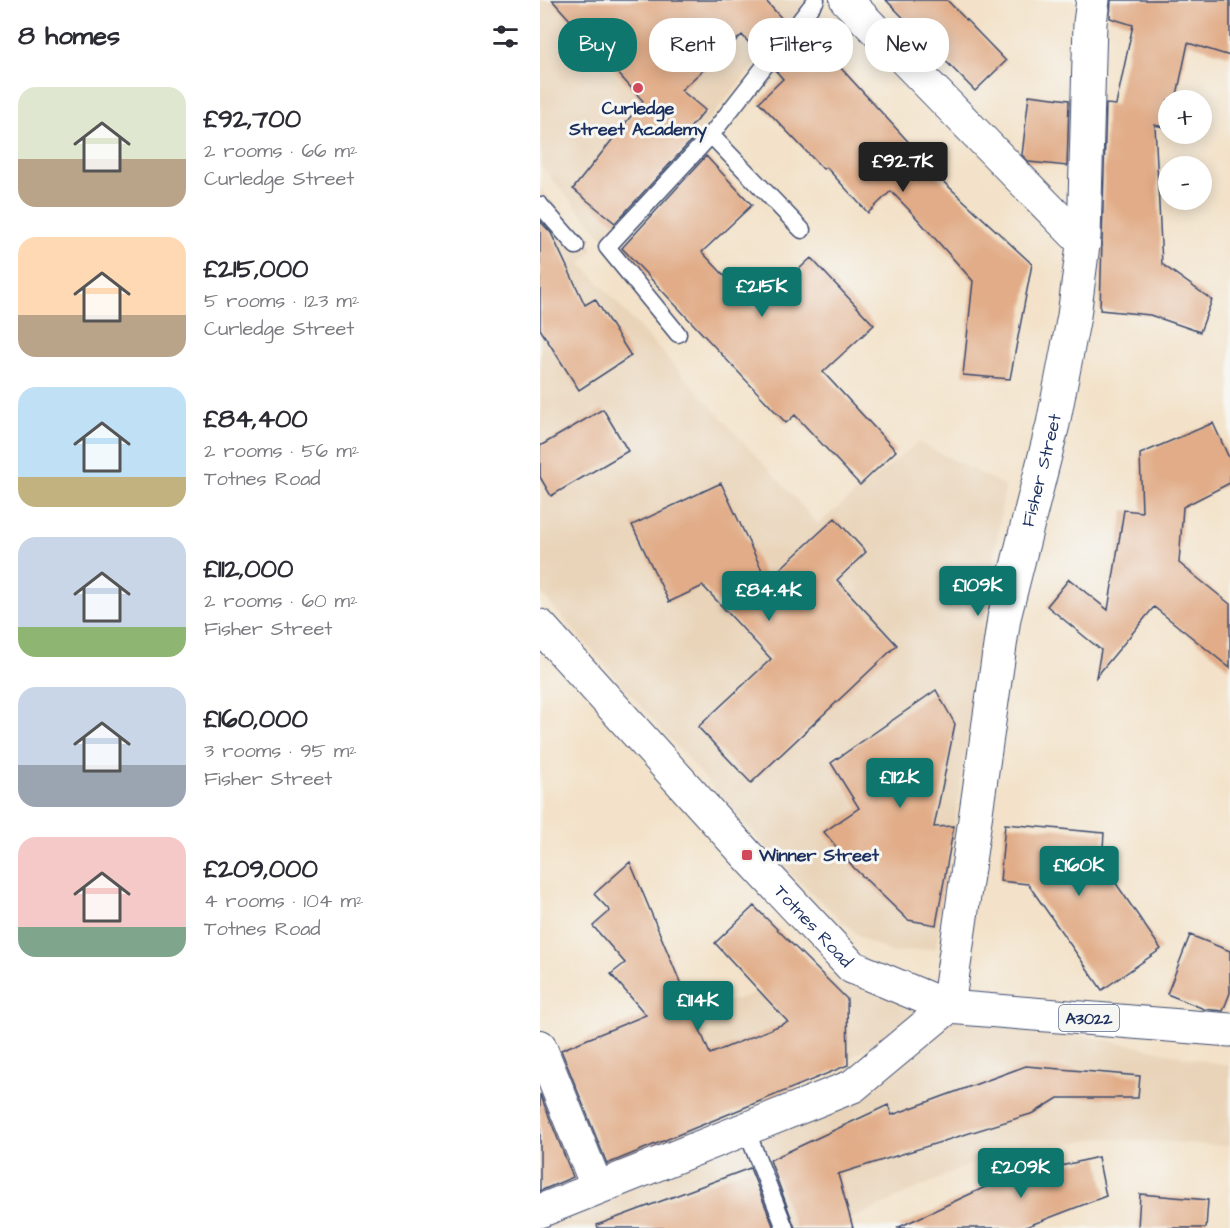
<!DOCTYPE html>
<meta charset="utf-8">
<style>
:root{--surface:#fff;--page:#f7f7f7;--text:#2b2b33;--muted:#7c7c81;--accent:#0f766e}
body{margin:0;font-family:"Architects Daughter",sans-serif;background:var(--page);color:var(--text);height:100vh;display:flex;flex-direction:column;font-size:22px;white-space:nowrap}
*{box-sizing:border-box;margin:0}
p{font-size:20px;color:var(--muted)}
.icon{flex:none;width:33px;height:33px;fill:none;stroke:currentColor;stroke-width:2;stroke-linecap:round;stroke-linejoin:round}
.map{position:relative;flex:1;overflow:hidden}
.details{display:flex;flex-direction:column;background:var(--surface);width:540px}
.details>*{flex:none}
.top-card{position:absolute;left:18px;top:18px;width:570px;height:54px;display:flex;gap:12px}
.buttons{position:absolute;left:618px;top:90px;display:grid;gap:12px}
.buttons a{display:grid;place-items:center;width:54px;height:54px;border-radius:50%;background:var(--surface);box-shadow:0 3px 15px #0003;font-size:30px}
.price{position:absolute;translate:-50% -51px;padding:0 14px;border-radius:6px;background:var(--accent);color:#fff;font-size:20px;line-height:39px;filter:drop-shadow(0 2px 3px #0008)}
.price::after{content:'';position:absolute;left:50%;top:36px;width:18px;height:14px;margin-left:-9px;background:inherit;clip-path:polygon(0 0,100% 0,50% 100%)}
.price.active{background:#222;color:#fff}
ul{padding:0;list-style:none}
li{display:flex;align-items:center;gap:18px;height:150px;padding:0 18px}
li span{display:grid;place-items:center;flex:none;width:168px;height:120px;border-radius:18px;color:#555}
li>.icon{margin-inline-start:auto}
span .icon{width:72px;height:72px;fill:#fffc;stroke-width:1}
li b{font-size:26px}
h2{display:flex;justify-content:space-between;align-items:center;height:72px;padding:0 18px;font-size:26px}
.tag{padding:0 21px;border-radius:24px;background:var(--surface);box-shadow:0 3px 15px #0003;font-size:21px;line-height:54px}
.tag.active{background:var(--accent);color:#fff}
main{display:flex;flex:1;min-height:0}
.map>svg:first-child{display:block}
.built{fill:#e9d4b9;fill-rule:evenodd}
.building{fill:#e1ac87}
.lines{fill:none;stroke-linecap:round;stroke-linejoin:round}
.service-casing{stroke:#3b4a6e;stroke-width:19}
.minor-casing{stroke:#3b4a6e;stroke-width:34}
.tertiary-casing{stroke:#3b4a6e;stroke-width:35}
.primary-casing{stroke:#3b4a6e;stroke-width:35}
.service{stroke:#fff;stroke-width:16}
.minor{stroke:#fff;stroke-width:32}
.tertiary{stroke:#fff;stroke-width:33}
.primary{stroke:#fff;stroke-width:33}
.poi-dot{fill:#d1495b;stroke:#f6f6f2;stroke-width:2}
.labels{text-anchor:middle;stroke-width:6;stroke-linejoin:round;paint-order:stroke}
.shield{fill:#f6f6f2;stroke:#5d6b8a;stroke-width:1.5}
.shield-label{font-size:16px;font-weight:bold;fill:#1b2f5e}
.poi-label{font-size:18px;font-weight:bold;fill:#1b2f5e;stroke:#f6f6f2}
.street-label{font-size:18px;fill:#1b2f5e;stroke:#f6f6f2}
</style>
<main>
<section class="details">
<h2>8 homes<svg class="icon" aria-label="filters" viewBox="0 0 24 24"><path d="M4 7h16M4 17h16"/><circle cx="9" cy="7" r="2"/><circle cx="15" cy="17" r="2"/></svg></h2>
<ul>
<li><span style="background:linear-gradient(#dfe7d0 60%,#b9a48a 0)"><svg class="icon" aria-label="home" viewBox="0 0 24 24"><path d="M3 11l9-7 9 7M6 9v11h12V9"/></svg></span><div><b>£92,700</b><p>2 rooms · 66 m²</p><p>Curledge Street</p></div></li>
<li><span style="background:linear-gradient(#ffd9b3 65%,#b9a48a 0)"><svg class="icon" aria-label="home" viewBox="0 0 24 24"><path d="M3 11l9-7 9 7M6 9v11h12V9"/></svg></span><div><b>£215,000</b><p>5 rooms · 123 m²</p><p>Curledge Street</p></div></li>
<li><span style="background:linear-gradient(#bfe0f5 75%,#c2b280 0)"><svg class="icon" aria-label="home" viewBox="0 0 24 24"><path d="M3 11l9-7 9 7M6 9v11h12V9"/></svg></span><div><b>£84,400</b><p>2 rooms · 56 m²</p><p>Totnes Road</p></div></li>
<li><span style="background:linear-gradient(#c9d6e8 75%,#8fb573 0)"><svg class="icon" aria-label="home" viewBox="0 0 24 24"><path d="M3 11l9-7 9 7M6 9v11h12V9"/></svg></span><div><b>£112,000</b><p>2 rooms · 60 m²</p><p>Fisher Street</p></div></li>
<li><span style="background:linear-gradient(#c9d6e8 65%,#9aa5b1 0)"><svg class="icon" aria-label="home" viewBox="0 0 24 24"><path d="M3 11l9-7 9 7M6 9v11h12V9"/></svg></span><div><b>£160,000</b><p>3 rooms · 95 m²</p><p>Fisher Street</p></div></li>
<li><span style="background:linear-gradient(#f6c9c9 75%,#7fa58c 0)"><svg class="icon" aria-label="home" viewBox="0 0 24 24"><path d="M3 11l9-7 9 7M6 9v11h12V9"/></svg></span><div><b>£209,000</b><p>4 rooms · 104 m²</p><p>Totnes Road</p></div></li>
</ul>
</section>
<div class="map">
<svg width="690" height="1228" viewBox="0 0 690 1228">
<rect width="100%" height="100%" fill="#f6f6f2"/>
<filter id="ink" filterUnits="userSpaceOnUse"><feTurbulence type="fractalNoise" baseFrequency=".0167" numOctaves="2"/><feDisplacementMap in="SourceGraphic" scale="12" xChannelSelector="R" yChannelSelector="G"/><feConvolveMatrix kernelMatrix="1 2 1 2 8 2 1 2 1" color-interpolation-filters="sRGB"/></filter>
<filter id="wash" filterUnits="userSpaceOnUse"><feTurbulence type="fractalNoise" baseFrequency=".008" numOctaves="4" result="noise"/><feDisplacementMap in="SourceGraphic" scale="24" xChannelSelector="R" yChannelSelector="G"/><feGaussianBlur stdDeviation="1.35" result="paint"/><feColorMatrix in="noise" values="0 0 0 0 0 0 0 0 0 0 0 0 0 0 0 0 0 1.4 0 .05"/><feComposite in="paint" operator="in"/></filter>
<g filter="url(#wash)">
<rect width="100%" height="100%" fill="#f3e2c9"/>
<path class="built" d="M 0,0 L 266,0 L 259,11 L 68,243 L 0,166 Z
M 0,188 L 54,249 L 41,263 L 278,524 L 378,442 L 465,486 L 396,948 L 353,953 L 320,937 L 244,868 L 0,592 Z
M 312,967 L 408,1007 L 690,1066 L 690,1146 L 562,1138 L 439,1160 L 292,1228 L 0,1228 L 0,1054 ZM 404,1009 L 313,1086 L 65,1183 Z"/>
<g id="blocks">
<path class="building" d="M 12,0 L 225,0 L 245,22 L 220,55 L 202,35 L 141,90 L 165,110 L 145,134 L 151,141 L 75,223 L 33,189 L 103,101 Z
M 346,0 L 407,0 L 466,61 L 435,91 Z
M 571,0 L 690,0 L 690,56 L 648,43 L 636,100 L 628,100 L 628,128 L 615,125 L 622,264 L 672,300 L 660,332 L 610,315 L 560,310 L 566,104 L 576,105 L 593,25 L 570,18 Z
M 266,30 L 375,149 L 367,148 L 492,264 L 470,379 L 423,375 L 433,281 L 373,214 L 351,191 L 328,213 L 286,167 L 283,169 L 219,102 L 243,79 L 235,70 Z
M 489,95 L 529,100 L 527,166 L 489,162 L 482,155 Z
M 166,156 L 212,205 L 162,252 L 216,309 L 271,258 L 334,325 L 283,372 L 356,451 L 320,485 L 255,415 L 246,423 L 82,248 Z
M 0,221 L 11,233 L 45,305 L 55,299 L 91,356 L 39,390 L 0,329 Z
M 63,409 L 88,451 L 11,496 L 0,477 L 0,446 Z
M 673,423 L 690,460 L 690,483 L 643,507 L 639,563 L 690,604 L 690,668 L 614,607 L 556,677 L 561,650 L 507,606 L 529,579 L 568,610 L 584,510 L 602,512 L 600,454 Z
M 181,483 L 227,581 L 295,518 L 326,552 L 297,580 L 357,645 L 211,783 L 158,727 L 231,659 L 163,586 L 129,602 L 92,525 Z
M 396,690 L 415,724 L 394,827 L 414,826 L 396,925 L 368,920 L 314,868 L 284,832 L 319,808 L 291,763 Z
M 465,824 L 564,833 L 562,863 L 621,949 L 562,990 L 488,884 L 460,881 Z
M 90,862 L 170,1054 L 248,1022 L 175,943 L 214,906 L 307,999 L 308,1065 L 67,1164 L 21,1050 L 106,1015 L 71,974 L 85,963 L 53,926 L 70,911 L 54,894 Z
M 650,935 L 690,951 L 690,993 L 683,1011 L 664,1009 L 627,994 Z
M 486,1066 L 600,1076 L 598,1098 L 518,1098 L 494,1113 L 298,1174 L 313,1228 L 255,1228 L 230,1160 L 348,1105 L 352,1115 Z
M 0,1094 L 33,1177 L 0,1191 Z
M 558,1157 L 566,1196 L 483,1228 L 357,1228 L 456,1182 Z
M 210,1168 L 234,1228 L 58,1228 L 57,1225 Z
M 600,1194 L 668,1200 L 666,1228 L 598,1228 Z"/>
</g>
</g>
<g filter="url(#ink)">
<use href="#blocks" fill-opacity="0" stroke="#3b4a6e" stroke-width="1.5"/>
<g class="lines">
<defs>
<path id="service" d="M 171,135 L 262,230
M 0,205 L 36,246
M 138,334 L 67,247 L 171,135 L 276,0
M 206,1129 L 245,1228"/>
<path id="minor" d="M 306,0 L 544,244
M 0,1046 L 57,1187"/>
<g id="tertiary">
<path id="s1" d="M 0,1211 L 313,1086 L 408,1007 L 464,618 L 513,424 L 534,316 L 544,237 L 550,23 L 553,0"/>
</g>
<g id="primary">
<path id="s2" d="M 0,626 L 207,855 L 312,967 L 408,1007 L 690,1030"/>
</g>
</defs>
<use href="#service" class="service-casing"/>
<use href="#minor" class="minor-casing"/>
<use href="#tertiary" class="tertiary-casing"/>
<use href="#primary" class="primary-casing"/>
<use href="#service" class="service"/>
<use href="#minor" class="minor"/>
<use href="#tertiary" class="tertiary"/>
<use href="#primary" class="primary"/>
</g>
</g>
<g class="poi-dot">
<circle cx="98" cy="88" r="6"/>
<rect x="201" y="849" width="12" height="12" rx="3"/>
</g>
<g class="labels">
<rect class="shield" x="519" y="1005" width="60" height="26" rx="4.5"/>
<g class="shield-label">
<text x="549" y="1024">A3022</text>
</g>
<g class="poi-label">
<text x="98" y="114">Curledge<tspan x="98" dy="21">Street Academy</tspan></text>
<text x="219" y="861" text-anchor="start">Winner Street</text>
</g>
<g class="street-label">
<text dy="6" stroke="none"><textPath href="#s1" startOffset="1006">Fisher Street</textPath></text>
<text dy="6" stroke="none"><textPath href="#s2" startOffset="406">Totnes Road</textPath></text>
</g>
</g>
</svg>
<div class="buttons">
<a>+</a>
<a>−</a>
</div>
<b class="price active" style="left:363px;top:193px">£92.7K</b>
<b class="price" style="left:222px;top:318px">£215K</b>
<b class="price" style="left:438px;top:617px">£109K</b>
<b class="price" style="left:229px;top:622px">£84.4K</b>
<b class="price" style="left:360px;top:809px">£112K</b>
<b class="price" style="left:539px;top:897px">£160K</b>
<b class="price" style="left:158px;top:1032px">£114K</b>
<b class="price" style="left:481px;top:1199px">£209K</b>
<div class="top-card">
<a class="tag active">Buy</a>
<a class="tag">Rent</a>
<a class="tag">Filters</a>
<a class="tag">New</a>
</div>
</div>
</main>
